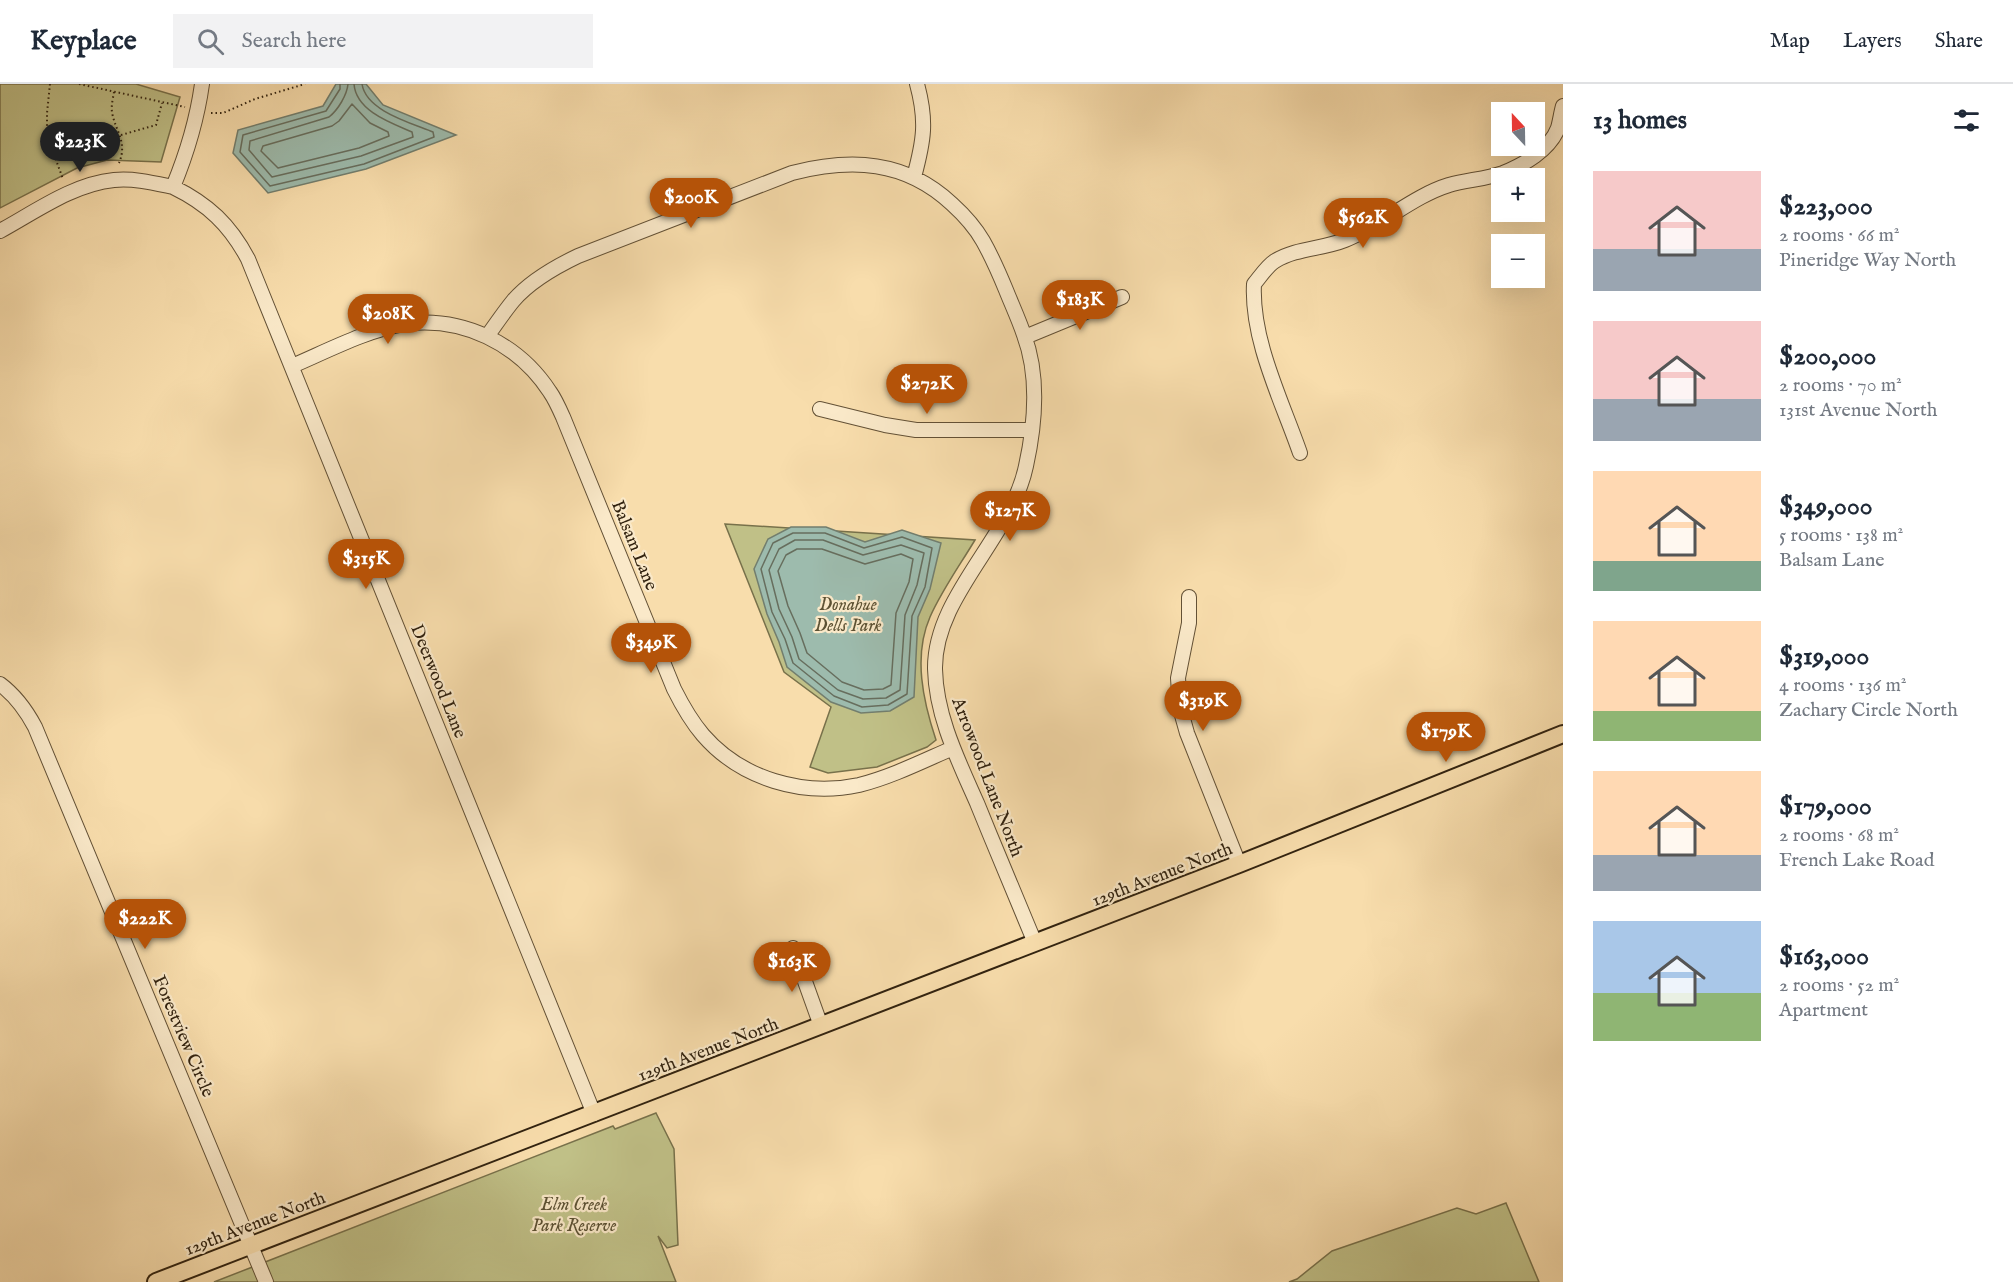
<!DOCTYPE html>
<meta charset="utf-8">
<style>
:root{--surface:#fff;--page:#f2f2f3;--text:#1f2937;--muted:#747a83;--line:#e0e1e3;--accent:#b45309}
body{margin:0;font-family:"IM FELL English",serif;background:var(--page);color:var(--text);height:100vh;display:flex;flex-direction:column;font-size:22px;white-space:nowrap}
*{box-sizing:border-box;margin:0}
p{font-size:20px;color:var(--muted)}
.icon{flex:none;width:33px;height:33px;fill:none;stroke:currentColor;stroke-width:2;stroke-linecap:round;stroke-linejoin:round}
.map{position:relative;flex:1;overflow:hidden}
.details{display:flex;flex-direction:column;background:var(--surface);width:450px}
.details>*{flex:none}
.needle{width:39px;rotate:338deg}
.tools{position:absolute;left:1491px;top:18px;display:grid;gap:12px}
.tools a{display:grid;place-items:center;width:54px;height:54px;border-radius:0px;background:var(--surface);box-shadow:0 6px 24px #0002;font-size:30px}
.price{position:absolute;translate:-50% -51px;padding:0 14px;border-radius:21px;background:var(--accent);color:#fff;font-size:20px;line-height:39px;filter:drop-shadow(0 2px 3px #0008)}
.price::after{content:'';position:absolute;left:50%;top:36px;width:18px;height:14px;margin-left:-9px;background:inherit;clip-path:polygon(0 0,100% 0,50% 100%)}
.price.active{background:#222;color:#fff}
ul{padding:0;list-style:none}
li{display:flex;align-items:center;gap:18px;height:150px;padding:0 30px}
li span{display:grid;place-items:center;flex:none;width:168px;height:120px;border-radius:0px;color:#555}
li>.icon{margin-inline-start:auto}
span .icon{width:72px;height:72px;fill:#fffc;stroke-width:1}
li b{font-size:26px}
h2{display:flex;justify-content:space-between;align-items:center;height:72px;padding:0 30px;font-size:26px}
header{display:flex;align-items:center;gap:36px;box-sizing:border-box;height:84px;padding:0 30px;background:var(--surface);border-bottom:2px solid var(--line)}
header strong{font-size:28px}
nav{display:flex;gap:33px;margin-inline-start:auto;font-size:21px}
.search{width:420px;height:54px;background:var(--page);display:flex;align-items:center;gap:15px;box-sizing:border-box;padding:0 21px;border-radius:0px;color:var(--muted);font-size:22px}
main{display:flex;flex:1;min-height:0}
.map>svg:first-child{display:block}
.green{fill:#c0c087;stroke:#78714b;stroke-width:1.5}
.water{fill:#9dbbad;stroke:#727e6e;stroke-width:1.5}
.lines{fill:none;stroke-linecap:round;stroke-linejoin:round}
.shore{stroke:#676e5e;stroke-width:1.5}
.minor-casing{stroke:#635136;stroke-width:16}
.major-casing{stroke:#31220f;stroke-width:20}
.path{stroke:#31220f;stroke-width:2;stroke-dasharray:1.5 3;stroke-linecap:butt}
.minor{stroke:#fae9c9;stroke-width:14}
.major{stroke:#f8ddac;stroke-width:16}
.labels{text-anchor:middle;stroke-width:4.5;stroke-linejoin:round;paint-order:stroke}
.street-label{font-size:18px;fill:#31220f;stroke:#fae9c9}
.park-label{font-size:18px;font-style:italic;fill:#5c5133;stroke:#fae9c9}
</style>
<header>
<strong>Keyplace</strong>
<div class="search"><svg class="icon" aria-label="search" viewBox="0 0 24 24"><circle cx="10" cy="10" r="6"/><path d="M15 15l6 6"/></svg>Search here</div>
<nav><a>Map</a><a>Layers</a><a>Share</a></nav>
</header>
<main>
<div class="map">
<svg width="1563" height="1198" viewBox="0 0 1563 1198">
<rect width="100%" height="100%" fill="#f8ddac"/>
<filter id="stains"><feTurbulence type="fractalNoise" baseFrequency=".00333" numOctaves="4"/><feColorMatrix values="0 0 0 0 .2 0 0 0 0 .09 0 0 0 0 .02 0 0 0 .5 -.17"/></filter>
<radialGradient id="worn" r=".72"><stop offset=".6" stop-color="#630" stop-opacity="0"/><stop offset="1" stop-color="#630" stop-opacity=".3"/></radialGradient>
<path class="green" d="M 0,0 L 136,0 L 180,13 L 161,78 L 107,76 L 77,84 L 0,124 Z
M 725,440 L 975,456 C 960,481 942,506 930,533 C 913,572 923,617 936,656 L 927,663 L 877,683 L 828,689 L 810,683 L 831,623 L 784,588 Z
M 656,1029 L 674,1065 L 678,1161 L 667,1164 L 658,1152 L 676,1198 L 214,1198 L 613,1042 L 615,1045 Z
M 1506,1119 L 1539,1198 L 1289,1198 L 1297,1195 L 1332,1167 L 1457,1124 L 1476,1130 Z"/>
<path class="water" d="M 336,0 L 366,0 L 383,21 L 456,51 L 366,85 L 268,109 L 233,69 L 238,46 L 323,22 Z
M 791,443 L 826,443 L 865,458 L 902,446 L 941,459 L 930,505 L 918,533 L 914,613 L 890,627 L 861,629 L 831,618 L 787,583 L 779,558 L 767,530 L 754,485 L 768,455 Z"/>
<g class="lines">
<path class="shore" d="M 340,0 L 340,5 L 326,27 L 243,51 L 240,68 L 270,102 L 364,80 L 434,53 L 433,48 C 411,39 366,27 362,0
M 348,0 C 347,11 338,26 329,33 L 250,57 L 249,66 L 272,93 L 361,72 L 413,53 L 412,48 C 391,39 356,27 354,0
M 352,20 L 370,39 L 388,48 L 389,52 L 359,64 L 278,84 L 261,67 L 263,62 L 332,42 L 339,37 Z
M 793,449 L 825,449 L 864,464 L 902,453 L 932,464 L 925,503 L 912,532 L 907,610 L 888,621 L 862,623 L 834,612 L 793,579 L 785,555 L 772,528 L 761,485 L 773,459 Z
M 795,456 L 823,456 L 863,471 L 901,461 L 924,469 L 917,501 L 905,531 L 900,606 L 886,614 L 863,615 L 838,606 L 799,575 L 792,553 L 779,525 L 769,486 L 779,465 Z
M 797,465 L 822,465 L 865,480 L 901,470 L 913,475 L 909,498 L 896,529 L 891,601 L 883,605 L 864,606 L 842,598 L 807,569 L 800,549 L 788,522 L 778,487 L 786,471 Z"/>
<defs>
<path id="minor" d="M 202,0 C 197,36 187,69 173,103 C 208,120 230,141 248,175 L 594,1030
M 914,93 C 924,56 927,37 917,0
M 0,147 C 35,128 73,100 114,96 C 134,94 154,99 173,103
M 488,251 C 496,240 504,228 513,217 C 530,197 555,183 578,172 L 792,89 C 851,74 905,76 952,120 C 963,130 975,143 983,157 C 992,173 999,189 1006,206 C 1012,221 1019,236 1024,251 C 1039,291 1035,341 1026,382 C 1011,454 934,512 935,585 C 936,632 958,676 977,719 C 996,766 1016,813 1035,859
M 1025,253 L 1122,213
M 292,282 C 325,268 369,245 404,240 C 462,232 518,259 550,308 C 555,315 559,324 563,333 L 674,605 C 682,621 691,637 703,651 C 741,695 803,713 859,701 C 891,693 923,677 953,664
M 820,325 L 885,341 L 916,346 L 1031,346
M 1300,369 C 1282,317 1251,256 1254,200 C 1260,193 1267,182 1275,177 C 1296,164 1323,165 1345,156 C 1381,142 1413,112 1449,101 C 1467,96 1486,95 1503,89 C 1523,81 1550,66 1558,44 C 1560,37 1561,29 1563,22
M 1189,513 L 1189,539 L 1178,594 L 1180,624 L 1187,649 L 1239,780
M 0,600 C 16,612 26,626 35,643 L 266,1198
M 793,864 L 821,942"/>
<path id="major" d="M 156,1198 L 1239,780 L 1563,650"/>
</defs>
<use href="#minor" class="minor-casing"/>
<use href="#major" class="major-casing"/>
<path class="path" d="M 50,0 L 47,29 L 47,52 L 63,95
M 79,0 L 185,23
M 114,8 C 113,14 111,22 112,28 C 115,47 128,58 119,79
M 211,29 L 223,29 L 255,15 L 305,0
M 121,51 L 156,41 L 162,19"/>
<use href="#minor" class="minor"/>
<use href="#major" class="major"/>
</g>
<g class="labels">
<g class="street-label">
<text transform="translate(635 461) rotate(68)" y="6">Balsam Lane</text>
<text transform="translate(439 597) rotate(68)" y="6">Deerwood Lane</text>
<text transform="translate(988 693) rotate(69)" y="6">Arrowood Lane North</text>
<text transform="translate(1162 790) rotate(-21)" y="6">129th Avenue North</text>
<text transform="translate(184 952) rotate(67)" y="6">Forestview Circle</text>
<text transform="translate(708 965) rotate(-21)" y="6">129th Avenue North</text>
<text transform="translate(255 1139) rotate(-21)" y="6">129th Avenue North</text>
</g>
<g class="park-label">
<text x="848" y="526">Donahue<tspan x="848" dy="21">Dells Park</tspan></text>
<text x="574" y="1126">Elm Creek<tspan x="574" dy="21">Park Reserve</tspan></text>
</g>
</g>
<rect width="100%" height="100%" filter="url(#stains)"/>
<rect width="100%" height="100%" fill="url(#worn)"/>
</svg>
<div class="tools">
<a><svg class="needle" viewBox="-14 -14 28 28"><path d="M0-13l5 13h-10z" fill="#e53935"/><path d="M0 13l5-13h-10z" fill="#747a83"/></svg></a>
<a>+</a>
<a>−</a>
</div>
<b class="price active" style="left:80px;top:89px">$223K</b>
<b class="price" style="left:691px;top:145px">$200K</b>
<b class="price" style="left:1363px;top:165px">$562K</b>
<b class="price" style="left:1080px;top:247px">$183K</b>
<b class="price" style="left:388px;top:261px">$208K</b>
<b class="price" style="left:927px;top:331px">$272K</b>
<b class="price" style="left:1010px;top:458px">$127K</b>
<b class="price" style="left:366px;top:506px">$315K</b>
<b class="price" style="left:651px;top:590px">$349K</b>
<b class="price" style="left:1203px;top:648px">$319K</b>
<b class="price" style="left:1446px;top:679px">$179K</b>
<b class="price" style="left:145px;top:866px">$222K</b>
<b class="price" style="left:792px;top:909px">$163K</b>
</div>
<section class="details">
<h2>13 homes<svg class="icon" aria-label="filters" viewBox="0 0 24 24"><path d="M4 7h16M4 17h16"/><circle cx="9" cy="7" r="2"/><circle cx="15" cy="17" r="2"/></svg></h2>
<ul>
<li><span style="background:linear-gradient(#f6c9c9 65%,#9aa5b1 0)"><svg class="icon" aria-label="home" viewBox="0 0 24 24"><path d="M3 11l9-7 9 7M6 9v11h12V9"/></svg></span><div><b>$223,000</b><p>2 rooms · 66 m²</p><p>Pineridge Way North</p></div></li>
<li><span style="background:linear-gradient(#f6c9c9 65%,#9aa5b1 0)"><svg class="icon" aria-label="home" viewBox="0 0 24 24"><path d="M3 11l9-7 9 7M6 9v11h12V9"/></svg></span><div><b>$200,000</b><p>2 rooms · 70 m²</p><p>131st Avenue North</p></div></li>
<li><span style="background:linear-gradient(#ffd9b3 75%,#7fa58c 0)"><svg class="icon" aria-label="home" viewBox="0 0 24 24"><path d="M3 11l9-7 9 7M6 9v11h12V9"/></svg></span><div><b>$349,000</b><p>5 rooms · 138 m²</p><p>Balsam Lane</p></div></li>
<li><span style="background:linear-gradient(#ffd9b3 75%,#8fb573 0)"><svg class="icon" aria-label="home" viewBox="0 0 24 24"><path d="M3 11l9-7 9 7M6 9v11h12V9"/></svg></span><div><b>$319,000</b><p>4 rooms · 136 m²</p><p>Zachary Circle North</p></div></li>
<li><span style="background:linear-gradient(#ffd9b3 70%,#9aa5b1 0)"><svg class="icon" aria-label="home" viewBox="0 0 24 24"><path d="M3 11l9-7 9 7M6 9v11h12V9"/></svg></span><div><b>$179,000</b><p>2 rooms · 68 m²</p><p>French Lake Road</p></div></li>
<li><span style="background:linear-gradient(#a9c7e8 60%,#8fb573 0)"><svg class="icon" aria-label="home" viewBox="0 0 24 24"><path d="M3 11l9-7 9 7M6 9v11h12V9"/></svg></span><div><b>$163,000</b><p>2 rooms · 52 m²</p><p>Apartment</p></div></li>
</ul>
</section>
</main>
